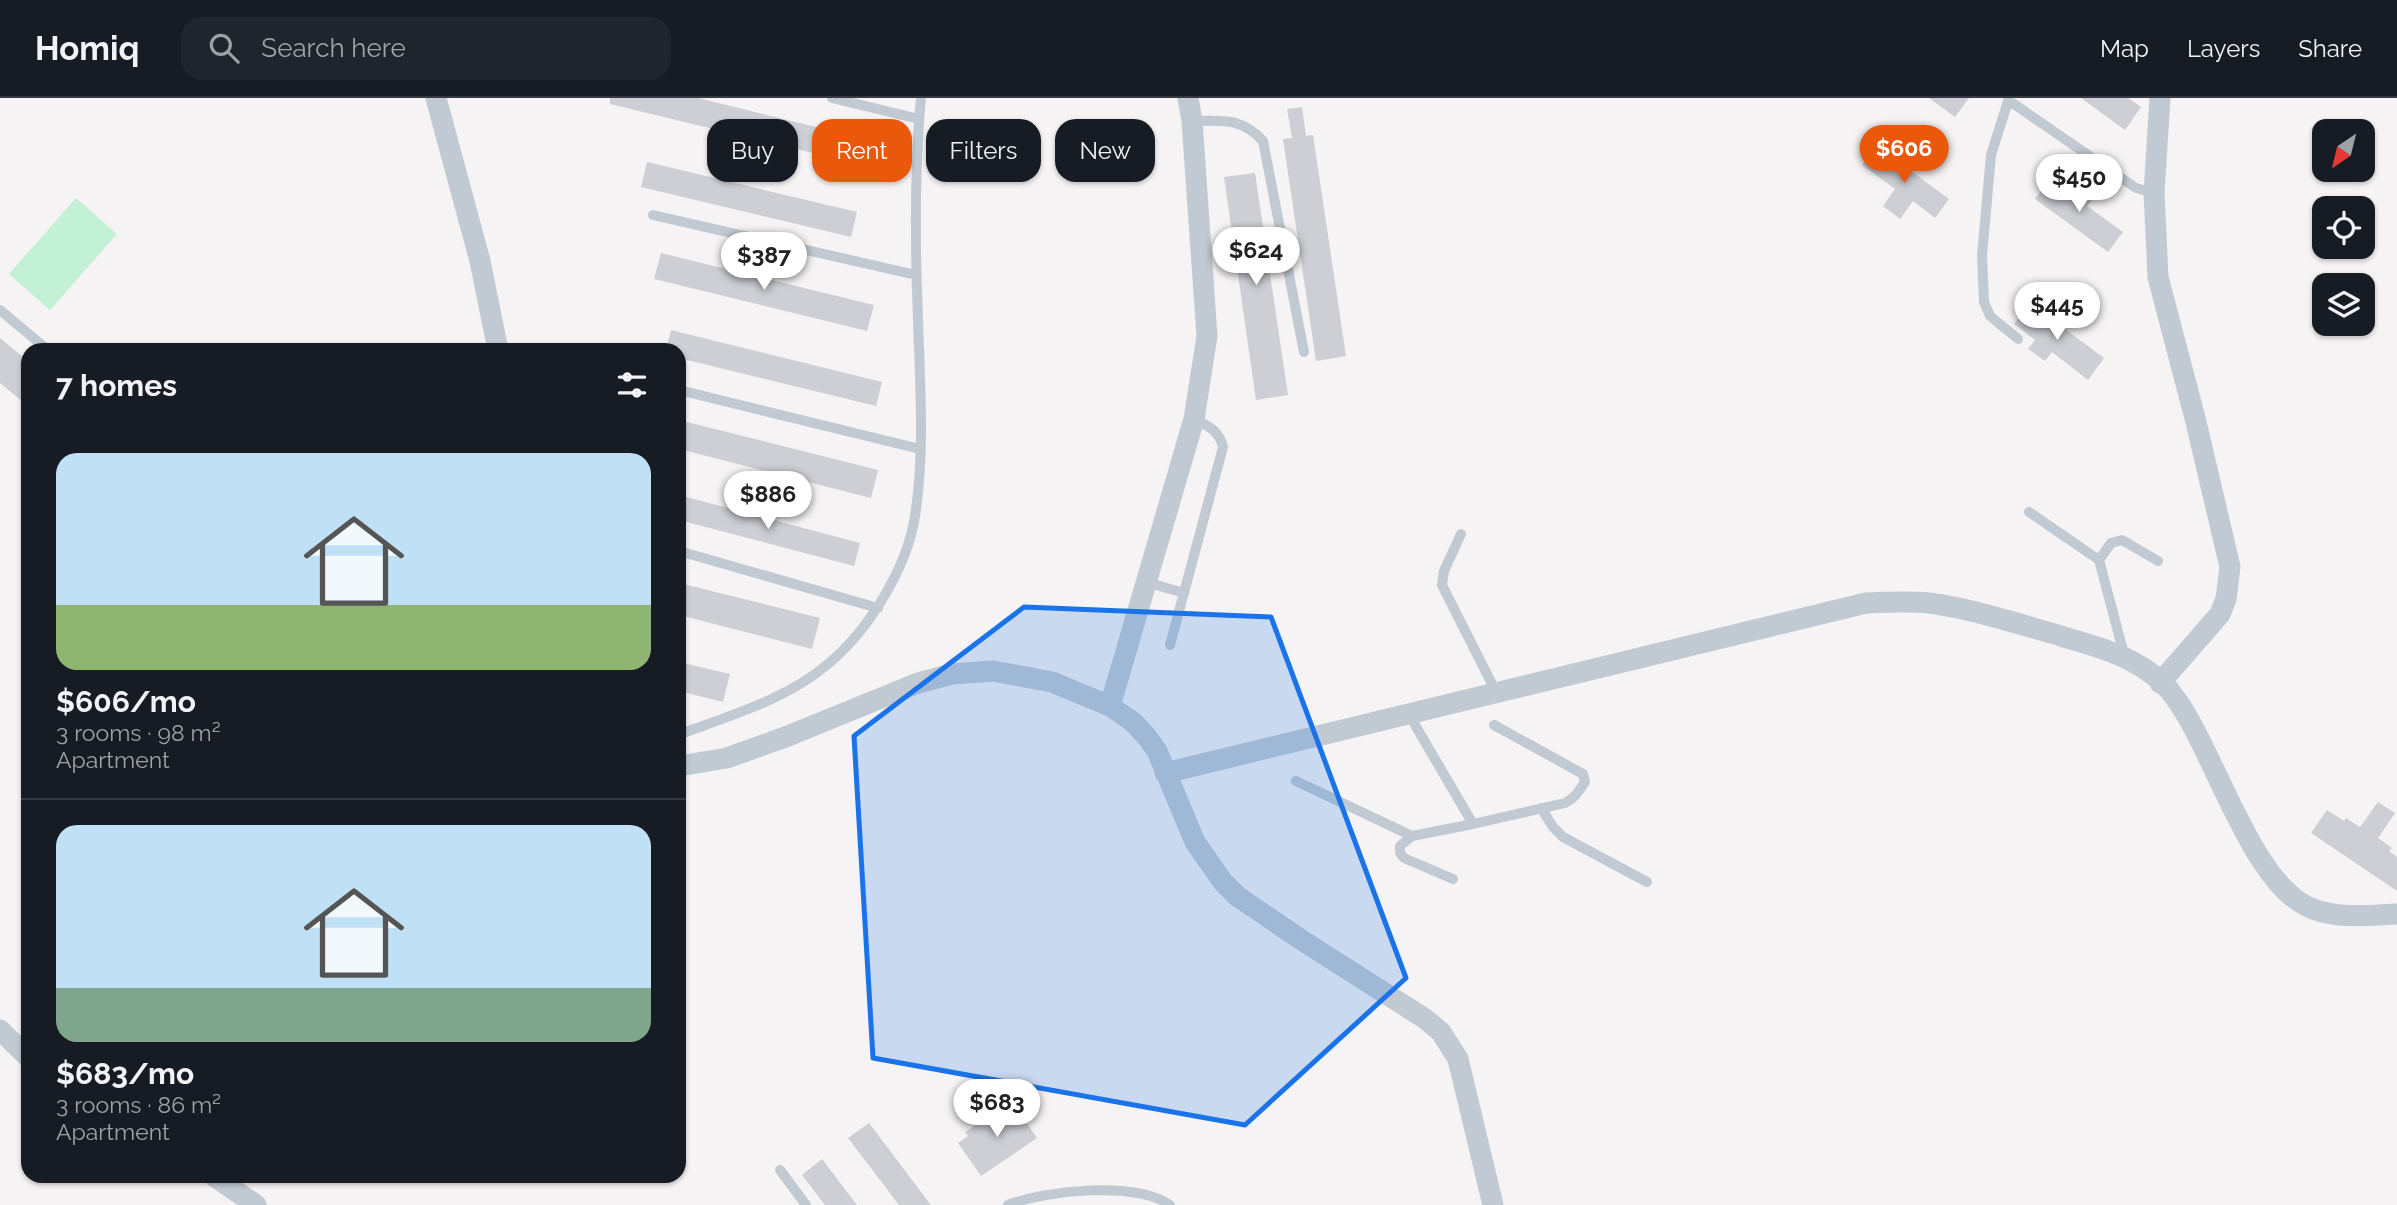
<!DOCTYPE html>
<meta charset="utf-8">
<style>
:root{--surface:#171b24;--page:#20242c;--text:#f1f3f6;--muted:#9ea1a6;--line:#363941;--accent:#ea580c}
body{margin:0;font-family:Raleway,sans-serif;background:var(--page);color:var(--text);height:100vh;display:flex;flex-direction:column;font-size:26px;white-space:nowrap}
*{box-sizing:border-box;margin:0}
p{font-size:23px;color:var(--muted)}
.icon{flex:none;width:38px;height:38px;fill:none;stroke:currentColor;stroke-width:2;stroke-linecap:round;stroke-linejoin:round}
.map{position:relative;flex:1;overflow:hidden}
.details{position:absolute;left:21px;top:245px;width:665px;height:840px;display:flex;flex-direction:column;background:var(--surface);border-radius:21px;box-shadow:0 2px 5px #0004}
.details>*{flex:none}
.top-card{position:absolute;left:707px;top:21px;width:665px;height:63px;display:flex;gap:14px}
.needle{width:46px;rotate:215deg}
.fabs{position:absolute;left:2312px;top:21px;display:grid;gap:14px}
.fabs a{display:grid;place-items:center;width:63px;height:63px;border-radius:14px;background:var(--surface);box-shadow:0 2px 5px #0004;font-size:35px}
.price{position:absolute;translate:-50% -60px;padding:0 16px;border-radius:24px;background:#fff;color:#222;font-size:23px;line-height:46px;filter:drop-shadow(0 2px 4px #0008)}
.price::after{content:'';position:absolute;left:50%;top:42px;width:21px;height:16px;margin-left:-10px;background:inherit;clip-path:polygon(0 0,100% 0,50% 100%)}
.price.active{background:var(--accent);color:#fff}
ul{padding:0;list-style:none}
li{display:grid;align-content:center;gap:14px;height:371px;padding:0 35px}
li+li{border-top:2px solid var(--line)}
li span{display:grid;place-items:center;height:217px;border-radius:21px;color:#555}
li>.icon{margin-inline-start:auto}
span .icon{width:126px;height:126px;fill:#fffc;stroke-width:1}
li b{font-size:30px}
h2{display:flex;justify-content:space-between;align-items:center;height:84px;padding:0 35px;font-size:30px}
.pill{padding:0 24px;border-radius:21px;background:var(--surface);box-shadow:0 2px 5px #0004;font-size:24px;line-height:63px}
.pill.active{background:var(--accent);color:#fff}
header{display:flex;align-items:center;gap:42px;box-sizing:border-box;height:98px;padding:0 35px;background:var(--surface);border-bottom:2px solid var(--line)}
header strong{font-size:33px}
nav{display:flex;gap:38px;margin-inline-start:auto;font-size:24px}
.search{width:490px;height:63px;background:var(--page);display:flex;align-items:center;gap:18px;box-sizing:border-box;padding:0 24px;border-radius:21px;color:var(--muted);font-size:26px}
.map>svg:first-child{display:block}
.green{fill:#c3f1d5}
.building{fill:#cdcfd5}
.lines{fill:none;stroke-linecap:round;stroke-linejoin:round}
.lane{stroke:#c1cad2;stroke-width:10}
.street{stroke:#c1cad2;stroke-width:21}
.marked{fill:#1a73e8;fill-opacity:0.2;stroke:#1a73e8;stroke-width:5;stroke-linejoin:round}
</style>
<header>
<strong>Homiq</strong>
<div class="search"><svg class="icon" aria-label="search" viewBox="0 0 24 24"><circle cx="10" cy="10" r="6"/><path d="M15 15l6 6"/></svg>Search here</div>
<nav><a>Map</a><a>Layers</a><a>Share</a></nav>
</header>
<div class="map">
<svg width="2397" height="1107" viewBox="0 0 2397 1107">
<rect width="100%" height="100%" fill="#f5f3f3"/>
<path class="green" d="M 76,100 L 117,136 L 50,212 L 9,176 Z"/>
<path class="building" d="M 610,0 L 698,0 L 848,37 L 842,62 L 610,6 Z
M 1929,0 L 1969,0 L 1955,19 Z
M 2081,0 L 2128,0 L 2141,9 L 2125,32 Z
M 1302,9 L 1306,38 L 1313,37 L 1346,258 L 1316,263 L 1283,41 L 1292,40 L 1287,11 Z
M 1876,47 L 1949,101 L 1935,120 L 1913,103 L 1900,121 L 1883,108 L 1895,91 L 1862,67 Z
M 647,64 L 857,114 L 851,139 L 641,89 Z
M 1255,75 L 1288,297 L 1256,302 L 1224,79 Z
M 2050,81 L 2069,95 L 2074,89 L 2092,102 L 2087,108 L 2123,134 L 2108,154 L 2035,101 Z
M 661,155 L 874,207 L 867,233 L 654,181 Z
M 2030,205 L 2104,260 L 2088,282 L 2052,254 L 2045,263 L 2028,251 L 2035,242 L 2014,226 Z
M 671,232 L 882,284 L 876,308 L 679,260 L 679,252 L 666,252 Z
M 0,240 L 28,263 L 28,308 L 0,285 Z
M 679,322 L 878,372 L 871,400 L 679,351 Z
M 679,397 L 860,445 L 854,468 L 679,422 Z
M 679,485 L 820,520 L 812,551 L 679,517 Z
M 679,564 L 730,576 L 723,604 L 679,593 Z
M 2378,704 L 2395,715 L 2378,740 L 2392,750 L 2389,753 L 2397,759 L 2397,793 L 2311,735 L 2327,712 L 2344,723 L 2346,720 L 2360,729 Z
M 1014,1007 L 1037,1040 L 981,1078 L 958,1045 L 968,1038 L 965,1034 L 1002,1009 L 1004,1013 Z
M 869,1025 L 931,1107 L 899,1107 L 848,1040 Z
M 822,1061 L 857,1107 L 825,1107 L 802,1077 Z"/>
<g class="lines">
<path class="lane" d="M 832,0 L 919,21
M 2009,0 L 1991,57 L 1982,158 L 1984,204 L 1990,218 L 2018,241
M 2008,2 L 2136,90 L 2154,95
M 1192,23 C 1222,23 1241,19 1263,43 L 1304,254
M 653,117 L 916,177
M 0,212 L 48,252
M 679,292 L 920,351
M 2029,414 L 2099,462 L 2125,560
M 1461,436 L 1444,473 L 1442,487 L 1496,594
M 679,453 L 878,510
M 2099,462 L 2111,445 L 2122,442 L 2158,463
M 1146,484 L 1184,495
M 1170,547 L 1223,349 C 1219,333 1209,328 1194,321
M 1408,615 L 1473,726 L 1565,705 C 1575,700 1579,693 1585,684 L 1583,676 L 1494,627
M 679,638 L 686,634 C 735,616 788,600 828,566 C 869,532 907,470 915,418 C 925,354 920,286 918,222 C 915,148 914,74 921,0
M 1296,683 L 1412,738
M 1541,710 L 1553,729 L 1563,739 L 1647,784
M 1453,781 L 1404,760 L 1400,755 L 1400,748 L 1412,738 L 1473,726
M 780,1072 L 806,1107
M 1008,1107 C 1046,1092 1136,1083 1170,1107"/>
<path class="street" d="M 436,0 L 480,163 L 498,252
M 2160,585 L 2220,516 L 2226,501 L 2230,469 L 2196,324 L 2158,179 L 2154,95 L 2160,0
M 1110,608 L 1194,321 L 1207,238 L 1192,23 L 1188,0
M 679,668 L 727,660 L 788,638 L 918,585 L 952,576 L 993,573 L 1052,584 L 1110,608 L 1133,624 L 1147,639 L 1157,653 L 1195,744 L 1223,784 L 1237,798 L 1300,841 L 1424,920 L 1441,934 L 1458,961 L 1493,1107
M 1165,675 L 1866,505 C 1888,504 1908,503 1929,505 C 1973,511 2015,525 2058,537 C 2082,545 2110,551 2133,564 C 2147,571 2164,584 2173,597 C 2214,649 2251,789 2313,811 C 2340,821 2369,817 2397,816
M 0,932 L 28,959
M 214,1078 L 256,1107"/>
</g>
<path class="marked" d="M 1024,509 L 1271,519 L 1406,880 L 1245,1027 L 873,960 L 854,638 Z"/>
</svg>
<div class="fabs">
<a><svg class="needle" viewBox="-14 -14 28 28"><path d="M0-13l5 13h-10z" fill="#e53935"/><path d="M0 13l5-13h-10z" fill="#9ea1a6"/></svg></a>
<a><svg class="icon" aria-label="locate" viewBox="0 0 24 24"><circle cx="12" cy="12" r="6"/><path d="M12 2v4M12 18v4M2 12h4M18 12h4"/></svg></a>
<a><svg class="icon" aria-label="layers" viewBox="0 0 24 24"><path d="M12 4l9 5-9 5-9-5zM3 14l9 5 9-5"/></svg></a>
</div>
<b class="price active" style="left:1904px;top:87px">$606</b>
<b class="price" style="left:2079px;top:116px">$450</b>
<b class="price" style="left:1256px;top:189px">$624</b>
<b class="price" style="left:764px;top:194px">$387</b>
<b class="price" style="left:2057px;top:244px">$445</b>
<b class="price" style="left:768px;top:433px">$886</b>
<b class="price" style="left:997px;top:1041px">$683</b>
<div class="top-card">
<a class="pill">Buy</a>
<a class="pill active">Rent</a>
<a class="pill">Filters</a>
<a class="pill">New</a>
</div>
<section class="details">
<h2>7 homes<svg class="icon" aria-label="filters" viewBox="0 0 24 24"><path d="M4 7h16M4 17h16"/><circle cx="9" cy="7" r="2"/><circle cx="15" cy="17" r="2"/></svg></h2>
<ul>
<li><span style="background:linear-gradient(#bfe0f5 70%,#8fb573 0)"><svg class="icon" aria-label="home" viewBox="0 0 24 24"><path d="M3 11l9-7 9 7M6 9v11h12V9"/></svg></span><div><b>$606/mo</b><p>3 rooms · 98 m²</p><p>Apartment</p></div></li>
<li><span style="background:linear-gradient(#bfe0f5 75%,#7fa58c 0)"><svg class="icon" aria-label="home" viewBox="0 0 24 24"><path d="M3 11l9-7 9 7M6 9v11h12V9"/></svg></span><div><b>$683/mo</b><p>3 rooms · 86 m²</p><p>Apartment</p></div></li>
</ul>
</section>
</div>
